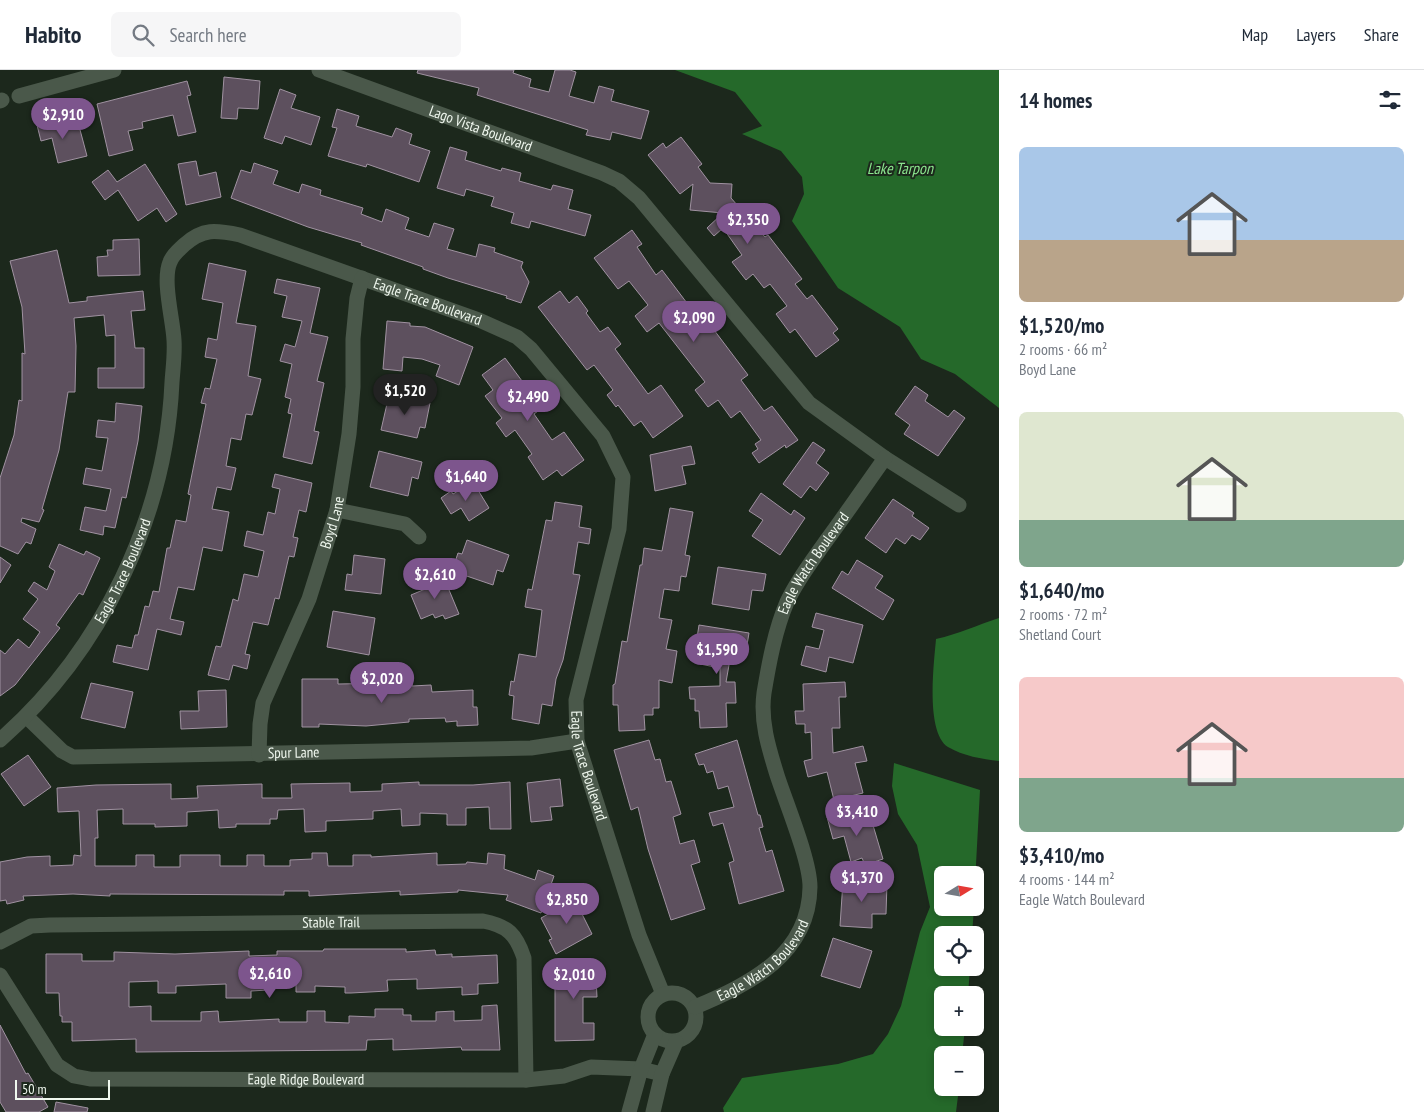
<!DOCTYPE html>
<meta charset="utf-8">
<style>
:root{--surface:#fff;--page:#f6f6f7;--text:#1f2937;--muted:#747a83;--line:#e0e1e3;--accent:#7d558d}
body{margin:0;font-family:"PT Sans Narrow",sans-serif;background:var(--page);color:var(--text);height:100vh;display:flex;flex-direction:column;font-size:19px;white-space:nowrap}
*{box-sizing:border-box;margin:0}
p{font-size:16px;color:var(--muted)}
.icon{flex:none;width:28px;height:28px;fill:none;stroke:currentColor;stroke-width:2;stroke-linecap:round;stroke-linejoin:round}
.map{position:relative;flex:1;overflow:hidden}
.sheet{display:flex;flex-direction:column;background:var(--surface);width:425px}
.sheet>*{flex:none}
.needle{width:32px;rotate:79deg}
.tools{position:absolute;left:934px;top:796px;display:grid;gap:10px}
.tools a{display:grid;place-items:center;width:50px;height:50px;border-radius:8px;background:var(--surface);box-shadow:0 2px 8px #0003;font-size:25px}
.scale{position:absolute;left:15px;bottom:12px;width:95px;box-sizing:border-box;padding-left:5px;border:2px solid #eff7ee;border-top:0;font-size:14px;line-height:18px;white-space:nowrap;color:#eff7ee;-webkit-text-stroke:4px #1c281c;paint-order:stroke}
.price{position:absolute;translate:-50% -42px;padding:0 11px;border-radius:18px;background:var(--accent);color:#fff;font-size:16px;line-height:32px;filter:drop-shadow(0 1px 2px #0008)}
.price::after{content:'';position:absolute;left:50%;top:30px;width:15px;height:11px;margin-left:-8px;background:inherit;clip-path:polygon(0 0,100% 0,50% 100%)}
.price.selected{background:#222;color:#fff}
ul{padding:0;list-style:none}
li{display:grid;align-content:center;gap:10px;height:265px;padding:0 20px}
li span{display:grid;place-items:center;height:155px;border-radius:8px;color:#555}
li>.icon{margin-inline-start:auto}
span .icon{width:90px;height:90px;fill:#fffc;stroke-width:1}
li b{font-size:21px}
h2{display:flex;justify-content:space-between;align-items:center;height:60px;padding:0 20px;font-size:21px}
header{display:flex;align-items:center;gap:30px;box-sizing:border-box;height:70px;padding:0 25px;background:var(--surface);border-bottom:1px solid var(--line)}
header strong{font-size:24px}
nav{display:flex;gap:28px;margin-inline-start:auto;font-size:18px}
.search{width:350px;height:45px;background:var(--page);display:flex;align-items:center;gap:12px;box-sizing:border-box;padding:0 18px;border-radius:8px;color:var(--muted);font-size:19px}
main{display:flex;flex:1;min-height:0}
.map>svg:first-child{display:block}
.water{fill:#25692a}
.building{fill:#5d505e;stroke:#a092a1}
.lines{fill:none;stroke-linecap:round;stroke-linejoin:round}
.minor{stroke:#4a584a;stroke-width:15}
.labels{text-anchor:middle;stroke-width:4;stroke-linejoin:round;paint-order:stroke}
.street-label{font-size:15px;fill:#eff7ee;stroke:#1c281c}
.water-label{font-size:16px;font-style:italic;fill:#8be58e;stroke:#1c281c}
</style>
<header>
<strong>Habito</strong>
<div class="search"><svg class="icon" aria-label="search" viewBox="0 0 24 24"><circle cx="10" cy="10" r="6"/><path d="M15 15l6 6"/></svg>Search here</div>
<nav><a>Map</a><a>Layers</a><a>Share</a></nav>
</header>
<main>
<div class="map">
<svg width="999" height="1042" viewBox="0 0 999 1042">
<rect width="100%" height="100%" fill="#1c281c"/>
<path class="water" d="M 675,0 L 999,0 L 999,338 L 955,304 L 921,289 L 900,257 L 838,218 L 792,151 L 804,124 L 802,107 L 781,81 L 742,64 L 762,56 L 735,22 Z
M 999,548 L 999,691 C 982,689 963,686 948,677 C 925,662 934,593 936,569 C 959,564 977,555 999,548 Z
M 894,693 L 980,720 L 975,813 L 975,805 L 942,805 L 942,838 L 974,838 L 972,865 L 942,865 L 942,898 L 970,898 L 968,925 L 942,925 L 942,958 L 965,958 L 962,985 L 942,985 L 942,1018 L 959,1018 L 956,1042 L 724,1042 L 723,1038 L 742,1008 L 838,994 L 873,984 L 888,964 L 901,936 L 920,862 L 930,837 L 917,775 L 898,744 L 892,716 Z"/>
<path class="building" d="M 418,0 L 514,0 L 513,3 L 531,9 L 529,17 L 549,22 L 555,0 L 570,0 L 576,2 L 569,26 L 594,33 L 599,16 L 614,20 L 611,31 L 649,41 L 641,69 L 612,62 L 610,70 L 586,65 L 588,60 L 477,25 L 479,18 L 417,3 Z
M 224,7 L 260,11 L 258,39 L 238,38 L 237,49 L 221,48 Z
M 187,11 L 191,25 L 187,26 L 196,62 L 178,66 L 173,45 L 142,52 L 143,58 L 128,61 L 133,80 L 109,86 L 97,34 Z
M 280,19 L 296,25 L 291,38 L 320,47 L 311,75 L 285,66 L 282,74 L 264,68 Z
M 337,39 L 359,46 L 356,56 L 392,67 L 396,58 L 412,64 L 409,74 L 430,81 L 419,112 L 367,94 L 366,97 L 328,86 L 337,58 L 332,57 Z
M 57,46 L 60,61 L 79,56 L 87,86 L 58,93 L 52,68 L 41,71 L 36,51 Z
M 681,67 L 702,94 L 698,97 L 710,113 L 732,114 L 731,128 L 765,167 L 768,165 L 802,209 L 795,214 L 807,229 L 812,225 L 838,259 L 833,263 L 839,270 L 816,287 L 795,259 L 790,263 L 776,244 L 787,236 L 770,214 L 764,218 L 753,204 L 746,210 L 732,192 L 742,185 L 723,158 L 714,166 L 707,158 L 723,143 L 690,140 L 693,114 L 680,124 L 648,85 L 663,73 L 666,78 Z
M 450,77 L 467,82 L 465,90 L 501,101 L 502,98 L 521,103 L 519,111 L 551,120 L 553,115 L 573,120 L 568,139 L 591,145 L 585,166 L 531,151 L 529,158 L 511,153 L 514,143 L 491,136 L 494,127 L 466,119 L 464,126 L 437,118 Z
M 196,91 L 199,106 L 216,102 L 221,127 L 186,135 L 178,94 Z
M 254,93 L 278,101 L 273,114 L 299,123 L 302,114 L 321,120 L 320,125 L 363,138 L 361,144 L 382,152 L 386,139 L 409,148 L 405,159 L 429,167 L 434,153 L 454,159 L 447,179 L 476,187 L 479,174 L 495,178 L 494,182 L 523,192 L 521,197 L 529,212 L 521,233 L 506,228 L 507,226 L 448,208 L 423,199 L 423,197 L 361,175 L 362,173 L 308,157 L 231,128 L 241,100 L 251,103 Z
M 145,94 L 177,144 L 166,152 L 157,138 L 138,151 L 118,120 L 105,130 L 92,112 L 108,100 L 117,112 Z
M 632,160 L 642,174 L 637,177 L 656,205 L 662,200 L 696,245 L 699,243 L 708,252 L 748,305 L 741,310 L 764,341 L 772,336 L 798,370 L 786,378 L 785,375 L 759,393 L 752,383 L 758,379 L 755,374 L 761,370 L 740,341 L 731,348 L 718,330 L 708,337 L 695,320 L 705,312 L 659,253 L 647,262 L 635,246 L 648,235 L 629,211 L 618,219 L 594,188 Z
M 139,169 L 140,205 L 98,206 L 97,187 L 108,186 L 107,180 L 113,180 L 113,170 Z
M 57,180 L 69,233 L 87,231 L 87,227 L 143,221 L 145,240 L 131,241 L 135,278 L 144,278 L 144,318 L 98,318 L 98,298 L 115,298 L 115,265 L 106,266 L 104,245 L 74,248 L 76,276 L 75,322 L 68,322 L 59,380 L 42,439 L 44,440 L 39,452 L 22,448 L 21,452 L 36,459 L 31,474 L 26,472 L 18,484 L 0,476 L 0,408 L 14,365 L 19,330 L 22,331 L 22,283 L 25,284 L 22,237 L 10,191 Z
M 209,193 L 246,201 L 236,253 L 256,256 L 248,306 L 261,309 L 252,345 L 246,344 L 241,370 L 231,368 L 226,396 L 236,398 L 231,420 L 217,417 L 212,439 L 229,442 L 222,481 L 203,477 L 194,520 L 178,517 L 170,549 L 184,552 L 181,565 L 157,559 L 148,600 L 113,592 L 117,575 L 132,578 L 135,565 L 138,565 L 145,536 L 149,537 L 153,521 L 159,522 L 167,478 L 170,478 L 176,450 L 186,452 L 191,425 L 188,424 L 206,334 L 201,333 L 205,318 L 210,319 L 217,289 L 205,287 L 208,268 L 217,270 L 223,233 L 202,229 Z
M 277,209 L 320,218 L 310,263 L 328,267 L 317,311 L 324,313 L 314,361 L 319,362 L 312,394 L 283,387 L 292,344 L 288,343 L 291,329 L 285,327 L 292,294 L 280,291 L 285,274 L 295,277 L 302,251 L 282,247 L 287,226 L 274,223 Z
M 560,221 L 569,233 L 577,226 L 588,241 L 586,243 L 600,262 L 608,257 L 621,274 L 615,279 L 648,324 L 661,315 L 683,346 L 653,368 L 641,351 L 634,356 L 618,335 L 616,337 L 607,325 L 613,320 L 594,295 L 587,300 L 538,237 Z
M 387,251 L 410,253 L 410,256 L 425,257 L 473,277 L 459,315 L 436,306 L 440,295 L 422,289 L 403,287 L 402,301 L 383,299 Z
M 505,288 L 542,338 L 534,344 L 552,370 L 564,362 L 584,390 L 562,406 L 557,400 L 543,410 L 528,387 L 532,384 L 515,360 L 506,367 L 496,353 L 502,348 L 485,326 L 493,320 L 482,305 Z
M 915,316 L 928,325 L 925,331 L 948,347 L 954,340 L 965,348 L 938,386 L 904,364 L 910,355 L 895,344 Z
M 389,325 L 430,333 L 425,358 L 420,357 L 417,368 L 381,360 Z
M 116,333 L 142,336 L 138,371 L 126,428 L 122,427 L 115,458 L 104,456 L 103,465 L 80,460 L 85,437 L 106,441 L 111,419 L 83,414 L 86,398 L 102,401 L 108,368 L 96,367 L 98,350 L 115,352 Z
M 813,372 L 825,380 L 816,393 L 829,403 L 816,421 L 810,416 L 801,428 L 783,414 Z
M 691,376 L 695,394 L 682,396 L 686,414 L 655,421 L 650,385 Z
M 379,381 L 422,392 L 418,409 L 412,407 L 408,426 L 370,417 Z
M 275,404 L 312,413 L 306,442 L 299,440 L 293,467 L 298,468 L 294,487 L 289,486 L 279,529 L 275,528 L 268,555 L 253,552 L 245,584 L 250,585 L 247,599 L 233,595 L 229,610 L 208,605 L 216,576 L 221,577 L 233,529 L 238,531 L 244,504 L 258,507 L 264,481 L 244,476 L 247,461 L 263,465 L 268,442 L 275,444 L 280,419 L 272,417 Z
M 473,412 L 489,438 L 469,451 L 461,438 L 451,444 L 441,428 L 451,421 L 453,424 Z
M 761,423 L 791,445 L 794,440 L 805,448 L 780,485 L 752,466 L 763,450 L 749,441 Z
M 893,429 L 914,443 L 912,446 L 929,458 L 920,470 L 912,465 L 905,474 L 896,468 L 886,483 L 865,468 Z
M 555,432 L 582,436 L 579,457 L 591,459 L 589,474 L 578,472 L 573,504 L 580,505 L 563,590 L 556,609 L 552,636 L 542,634 L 539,654 L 512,649 L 514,626 L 509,625 L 511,611 L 514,612 L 519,584 L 536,587 L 542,540 L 525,537 L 528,519 L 532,520 L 546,450 L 552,451 Z
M 670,438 L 693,442 L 685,485 L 690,486 L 686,507 L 681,506 L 679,521 L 664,519 L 659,548 L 672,550 L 666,579 L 677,581 L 672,613 L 659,610 L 659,638 L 653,638 L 653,645 L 644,645 L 645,660 L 619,661 L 618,635 L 613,635 L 613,615 L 615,614 L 622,571 L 627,572 L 640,495 L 642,495 L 644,478 L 662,481 Z
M 467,470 L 509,485 L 503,502 L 497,500 L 493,515 L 452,501 L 458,483 L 462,484 Z
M 59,474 L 84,485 L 86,481 L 100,488 L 83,525 L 79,523 L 56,555 L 60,558 L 15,615 L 0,626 L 0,580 L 5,584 L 18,569 L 29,578 L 40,562 L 23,549 L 38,529 L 28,521 L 34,512 L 47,520 L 55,501 L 49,497 Z
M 354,485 L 385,489 L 381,524 L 345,520 L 347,504 L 352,505 Z
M 0,487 L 11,495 L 0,513 Z
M 857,490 L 883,506 L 875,518 L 894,530 L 883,550 L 832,518 L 842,501 L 848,505 Z
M 718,497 L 766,504 L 763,521 L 752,520 L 749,540 L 712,534 Z
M 442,503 L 459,544 L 445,549 L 443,545 L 435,548 L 433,544 L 421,549 L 411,525 L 430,517 L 427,509 Z
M 333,541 L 375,548 L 369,585 L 327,577 Z
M 816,543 L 863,555 L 853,593 L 829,587 L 826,602 L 801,595 L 806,576 L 819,579 L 824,560 L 812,557 Z
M 699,555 L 749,563 L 746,581 L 732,578 L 726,612 L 735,612 L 736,633 L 726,633 L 727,657 L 700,658 L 699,641 L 695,641 L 695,629 L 690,629 L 689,617 L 720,616 L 720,598 L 700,594 L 704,569 L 697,568 Z
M 391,608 L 412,608 L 412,616 L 431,615 L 432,622 L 473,620 L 473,637 L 477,637 L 478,655 L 457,656 L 457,651 L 446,652 L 445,648 L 409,649 L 409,652 L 366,656 L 319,654 L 319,657 L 302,657 L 302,609 L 338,609 L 338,614 L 391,613 Z
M 845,612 L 846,627 L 839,627 L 840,658 L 832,658 L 833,683 L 863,676 L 867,691 L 855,693 L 863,723 L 834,730 L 827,702 L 808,707 L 804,691 L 812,689 L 811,662 L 805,663 L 805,654 L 796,654 L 795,641 L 804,641 L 803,614 Z
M 91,613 L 133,622 L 125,658 L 81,648 Z
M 226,620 L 227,657 L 181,659 L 180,641 L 199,641 L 198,621 Z
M 649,670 L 655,690 L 660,689 L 666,712 L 671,711 L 681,744 L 673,747 L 680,774 L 694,770 L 700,792 L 691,795 L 705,839 L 671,850 L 648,779 L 638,737 L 631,740 L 614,680 Z
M 737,670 L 758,745 L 760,745 L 763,757 L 759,758 L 766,782 L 772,780 L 784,821 L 739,834 L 729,793 L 734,791 L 723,753 L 713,756 L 709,743 L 734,737 L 728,716 L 718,719 L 713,701 L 707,703 L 704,694 L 699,695 L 695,684 Z
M 28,685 L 51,717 L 24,736 L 1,704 Z
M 560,709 L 563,736 L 550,737 L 552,750 L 531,752 L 527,713 Z
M 419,712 L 419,715 L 473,715 L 510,712 L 511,759 L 490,759 L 489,737 L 466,738 L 466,755 L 447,755 L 447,744 L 420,743 L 420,755 L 402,756 L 401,739 L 373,741 L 373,749 L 326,751 L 326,761 L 305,762 L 304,739 L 278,740 L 277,749 L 270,749 L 270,754 L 236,754 L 236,757 L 219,758 L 218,740 L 187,742 L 187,756 L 155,757 L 155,754 L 123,754 L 123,739 L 97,740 L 98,768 L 95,768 L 95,796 L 136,796 L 136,785 L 154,785 L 154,797 L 180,797 L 180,785 L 220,785 L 220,796 L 247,796 L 247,785 L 264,785 L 264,796 L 290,796 L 290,790 L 312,789 L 312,783 L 327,783 L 328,796 L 353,796 L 353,785 L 371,785 L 371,787 L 437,783 L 437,795 L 466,794 L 467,792 L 487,794 L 488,783 L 505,785 L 504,799 L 535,810 L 538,800 L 554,806 L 541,843 L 506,830 L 508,825 L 458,820 L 458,822 L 400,825 L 400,821 L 309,826 L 309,821 L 284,821 L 284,825 L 110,824 L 110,826 L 73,824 L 23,826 L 24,830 L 7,834 L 6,830 L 0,831 L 0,792 L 27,787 L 50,786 L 50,796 L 73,795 L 74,785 L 81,786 L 79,741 L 58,742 L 57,718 L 96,715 L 171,714 L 171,729 L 198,728 L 197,716 L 262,714 L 262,728 L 292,728 L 291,714 L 350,713 L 350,722 L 382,721 L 382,714 Z
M 845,742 L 848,752 L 870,745 L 883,789 L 865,795 L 862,788 L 851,792 L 844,766 L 833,769 L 827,747 Z
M 843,811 L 887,813 L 886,844 L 872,844 L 872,858 L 840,856 Z
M 580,827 L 588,842 L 582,844 L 592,864 L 556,884 L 549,870 L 552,869 L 541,848 Z
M 833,868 L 872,881 L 860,918 L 821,906 Z
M 324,879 L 406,879 L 406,882 L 435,880 L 436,885 L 452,884 L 452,887 L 497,885 L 498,913 L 478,914 L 478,924 L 462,925 L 462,917 L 417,919 L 417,909 L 387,910 L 388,921 L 351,923 L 345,923 L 345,917 L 315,916 L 315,922 L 296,922 L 296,911 L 268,911 L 268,920 L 251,921 L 251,928 L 226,928 L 226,914 L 176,916 L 176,923 L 158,923 L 158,911 L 129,912 L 129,937 L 151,936 L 151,951 L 201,951 L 201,942 L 218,941 L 219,952 L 279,949 L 279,952 L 307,952 L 307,941 L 325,941 L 325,952 L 349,953 L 349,946 L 375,947 L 375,939 L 403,939 L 403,945 L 411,945 L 411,951 L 436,951 L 436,942 L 454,941 L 454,951 L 482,950 L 482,936 L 497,935 L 500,980 L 462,980 L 461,977 L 393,980 L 393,969 L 367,970 L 366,980 L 136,982 L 136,969 L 72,971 L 72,952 L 62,952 L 62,946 L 60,946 L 59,923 L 46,923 L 46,884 L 82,884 L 82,891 L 114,891 L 114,882 L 175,884 L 249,881 L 249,886 L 277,885 L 277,881 L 323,881 Z
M 595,890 L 597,927 L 583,927 L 583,953 L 594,953 L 594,970 L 555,971 L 555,912 L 559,912 L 558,891 Z
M 0,955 L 26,1004 L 28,1003 L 48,1037 L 39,1042 L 6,1042 L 0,1032 Z
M 56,1032 L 88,1038 L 87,1042 L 54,1042 Z"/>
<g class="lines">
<g class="minor">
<path id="s1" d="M 319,0 L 602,103 L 619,111 L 639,128 L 809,333 L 885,388 L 959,435"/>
<path d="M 19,26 L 114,0"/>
<path d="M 0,31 L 2,30"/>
<path d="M 337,440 L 405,454 L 419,467"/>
<path id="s2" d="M 27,647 L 62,681 L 73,687 L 531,678 L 577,671"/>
<path id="s3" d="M 0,670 C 102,581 166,447 172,312 C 173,298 175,284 174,270 C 173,250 162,210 170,192 C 173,184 179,180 184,175 C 203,158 216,160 240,165 L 479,250 L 517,267 L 531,279 L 603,366 L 623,407 L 619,459 L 576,630 L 577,671 L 639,865 L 663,924"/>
<path id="s4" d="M 259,685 L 260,654 L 263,633 L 309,529 L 337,440 L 349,364 L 353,317 L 353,269 L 357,228 L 362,208"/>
<path id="s5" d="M 0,872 L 31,856 L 50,855 L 483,851 C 508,856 516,864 524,888 L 526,1010"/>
<path id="s6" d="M 0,905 L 57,995 L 74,1006 L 90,1009 L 526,1010 L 564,1006 L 591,997 L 641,999 L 662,1004"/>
<circle cx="672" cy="947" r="24"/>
<path id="s7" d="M 695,937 C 750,914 809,885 810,817 C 810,790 786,733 777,705 C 769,679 760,651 764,623 C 769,593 775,560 787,532 C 797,510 812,491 826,471 C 846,444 865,416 885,388"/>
<path d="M 629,1042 L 641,999 L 655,964"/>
<path d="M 653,1042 L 662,1004 L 676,972"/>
</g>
</g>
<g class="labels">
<g class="street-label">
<text dy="5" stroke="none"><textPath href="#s1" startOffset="172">Lago Vista Boulevard</textPath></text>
<text dy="5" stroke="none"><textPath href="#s3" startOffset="810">Eagle Trace Boulevard</textPath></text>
<text dy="5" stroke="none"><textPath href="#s4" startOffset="246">Boyd Lane</textPath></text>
<text dy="5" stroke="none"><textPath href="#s7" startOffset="519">Eagle Watch Boulevard</textPath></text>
<text dy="5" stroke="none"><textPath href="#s3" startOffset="211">Eagle Trace Boulevard</textPath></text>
<text dy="5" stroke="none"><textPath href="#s2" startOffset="282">Spur Lane</textPath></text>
<text dy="5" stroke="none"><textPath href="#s3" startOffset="1379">Eagle Trace Boulevard</textPath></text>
<text dy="5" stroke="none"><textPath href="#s5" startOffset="335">Stable Trail</textPath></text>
<text dy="5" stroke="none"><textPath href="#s7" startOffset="84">Eagle Watch Boulevard</textPath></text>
<text dy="5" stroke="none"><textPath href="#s6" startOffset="359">Eagle Ridge Boulevard</textPath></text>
</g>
<g class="water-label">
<text x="900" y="104">Lake Tarpon</text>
</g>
</g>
</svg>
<div class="tools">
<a><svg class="needle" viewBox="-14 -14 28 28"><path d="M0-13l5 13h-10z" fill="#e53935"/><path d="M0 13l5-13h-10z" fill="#747a83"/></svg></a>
<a><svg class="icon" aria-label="locate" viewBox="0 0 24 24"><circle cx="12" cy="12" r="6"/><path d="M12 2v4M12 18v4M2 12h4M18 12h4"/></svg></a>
<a>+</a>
<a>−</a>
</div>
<div class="scale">50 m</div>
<b class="price" style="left:63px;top:70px">$2,910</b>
<b class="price" style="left:748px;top:175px">$2,350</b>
<b class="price" style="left:694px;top:273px">$2,090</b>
<b class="price selected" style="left:405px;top:346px">$1,520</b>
<b class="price" style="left:528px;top:352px">$2,490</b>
<b class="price" style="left:466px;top:432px">$1,640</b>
<b class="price" style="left:435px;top:530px">$2,610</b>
<b class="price" style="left:717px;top:605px">$1,590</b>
<b class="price" style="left:382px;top:634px">$2,020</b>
<b class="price" style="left:857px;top:767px">$3,410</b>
<b class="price" style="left:862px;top:833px">$1,370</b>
<b class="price" style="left:567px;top:855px">$2,850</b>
<b class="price" style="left:270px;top:929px">$2,610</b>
<b class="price" style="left:574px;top:930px">$2,010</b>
</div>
<section class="sheet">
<h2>14 homes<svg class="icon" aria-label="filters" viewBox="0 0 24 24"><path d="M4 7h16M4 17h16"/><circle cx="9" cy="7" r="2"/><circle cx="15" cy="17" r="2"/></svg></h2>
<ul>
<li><span style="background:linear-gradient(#a9c7e8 60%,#b9a48a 0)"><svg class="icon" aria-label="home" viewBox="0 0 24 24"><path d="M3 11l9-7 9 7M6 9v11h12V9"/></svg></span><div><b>$1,520/mo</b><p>2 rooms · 66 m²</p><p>Boyd Lane</p></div></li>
<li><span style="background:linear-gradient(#dfe7d0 70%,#7fa58c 0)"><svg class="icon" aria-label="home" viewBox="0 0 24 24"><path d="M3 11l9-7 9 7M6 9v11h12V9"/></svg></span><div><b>$1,640/mo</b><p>2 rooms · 72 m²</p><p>Shetland Court</p></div></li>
<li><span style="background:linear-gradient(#f6c9c9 65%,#7fa58c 0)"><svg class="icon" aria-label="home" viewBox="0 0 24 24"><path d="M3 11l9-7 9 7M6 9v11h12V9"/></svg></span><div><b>$3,410/mo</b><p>4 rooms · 144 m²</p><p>Eagle Watch Boulevard</p></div></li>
</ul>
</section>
</main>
